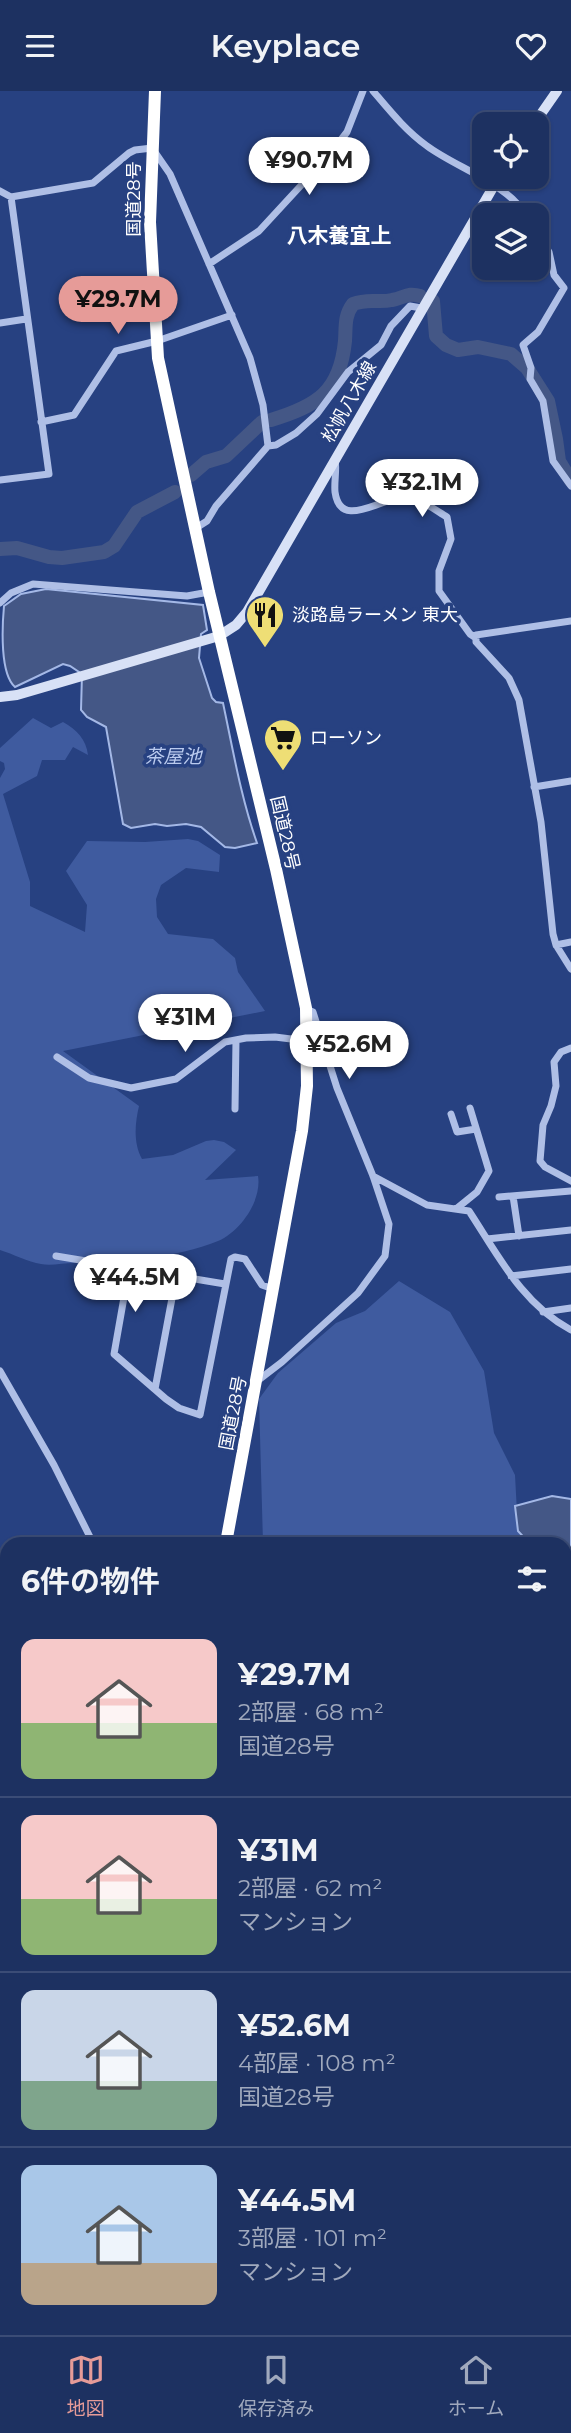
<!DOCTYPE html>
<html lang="ja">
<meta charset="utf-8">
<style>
:root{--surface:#1d3161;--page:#2a3d6a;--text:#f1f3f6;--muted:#a0a9bd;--line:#3b4c76;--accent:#e69b98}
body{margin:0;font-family:Montserrat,"Noto Sans JP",sans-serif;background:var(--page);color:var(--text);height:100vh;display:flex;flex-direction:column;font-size:26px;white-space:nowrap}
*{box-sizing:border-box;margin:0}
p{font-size:23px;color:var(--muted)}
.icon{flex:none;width:38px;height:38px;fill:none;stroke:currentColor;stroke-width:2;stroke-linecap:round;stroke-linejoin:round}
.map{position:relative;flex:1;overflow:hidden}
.drawer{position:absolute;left:0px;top:1446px;width:572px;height:800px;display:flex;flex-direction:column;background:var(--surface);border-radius:21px 21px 0 0;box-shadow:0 2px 5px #0004,0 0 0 2px var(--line)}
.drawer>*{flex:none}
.controls{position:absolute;left:472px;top:21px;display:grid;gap:14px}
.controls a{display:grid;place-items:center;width:77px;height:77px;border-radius:14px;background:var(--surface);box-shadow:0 2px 5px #0004,0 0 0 2px var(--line);font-size:35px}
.price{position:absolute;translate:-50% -60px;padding:0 16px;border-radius:24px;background:#fff;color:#222;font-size:23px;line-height:46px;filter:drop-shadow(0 2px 4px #0008)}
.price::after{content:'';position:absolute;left:50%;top:42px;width:21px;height:16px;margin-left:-10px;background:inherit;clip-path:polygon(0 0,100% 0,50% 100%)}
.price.on{background:var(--accent);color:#111}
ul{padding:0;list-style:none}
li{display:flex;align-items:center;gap:21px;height:175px;padding:0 21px}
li+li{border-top:2px solid var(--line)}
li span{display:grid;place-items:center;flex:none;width:196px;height:140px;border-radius:14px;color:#555}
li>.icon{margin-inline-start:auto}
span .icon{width:84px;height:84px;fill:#fffc;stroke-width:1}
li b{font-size:30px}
h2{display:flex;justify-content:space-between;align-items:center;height:84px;padding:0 21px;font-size:30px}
header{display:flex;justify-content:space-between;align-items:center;height:91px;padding:0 21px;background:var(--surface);font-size:32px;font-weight:600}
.tab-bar{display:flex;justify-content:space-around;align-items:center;height:98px;border-top:2px solid var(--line);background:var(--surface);font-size:19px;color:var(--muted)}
.tab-bar a{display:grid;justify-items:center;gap:4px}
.tab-bar .on{color:var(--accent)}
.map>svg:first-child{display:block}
.green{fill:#3f5b9f}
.water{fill:#445786;stroke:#a4b8e6;stroke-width:2}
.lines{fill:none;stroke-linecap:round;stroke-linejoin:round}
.stream{stroke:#a4b8e6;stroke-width:2.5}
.river{stroke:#445786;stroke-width:14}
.street{stroke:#afbfe6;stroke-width:7}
.secondary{stroke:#d8e1f6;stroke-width:10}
.highway{stroke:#fff;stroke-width:12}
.labels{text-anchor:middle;stroke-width:7;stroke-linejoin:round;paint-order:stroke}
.street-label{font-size:18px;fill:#fff;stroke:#274181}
.poi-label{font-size:18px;fill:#fff;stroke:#274181;text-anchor:start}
.water-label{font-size:19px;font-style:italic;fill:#bacaee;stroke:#274181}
.quarter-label{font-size:21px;font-weight:bold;fill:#fff;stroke:#274181}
</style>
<header><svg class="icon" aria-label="menu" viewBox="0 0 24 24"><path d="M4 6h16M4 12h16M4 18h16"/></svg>Keyplace<svg class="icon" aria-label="heart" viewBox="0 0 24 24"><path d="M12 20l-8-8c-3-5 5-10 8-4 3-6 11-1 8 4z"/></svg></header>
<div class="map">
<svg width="571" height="2244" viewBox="0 0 571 2244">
<rect width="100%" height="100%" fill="#274181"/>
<path class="green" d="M 33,627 L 51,637 L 63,631 C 77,639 86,648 88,664 L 73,656 L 65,669 L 42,669 L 37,685 L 3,703 L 30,791 L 30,815 L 85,841 L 87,814 L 66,780 L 87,750 L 145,751 L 188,748 L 198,750 L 220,764 L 219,781 L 186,777 L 161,794 L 156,808 L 157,826 L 168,843 L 213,848 L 235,867 L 238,881 L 265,920 L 63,960 L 139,1015 C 135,1032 133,1052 142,1068 L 173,1064 L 206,1050 L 214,1049 L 224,1051 L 236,1059 L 205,1089 L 258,1085 C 262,1109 241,1140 218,1150 C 177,1167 118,1171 74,1172 C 63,1172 51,1175 41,1173 C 28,1171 13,1163 0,1159 L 0,687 L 5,678 L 4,672 L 0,670 L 0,657 Z
M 399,1190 L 450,1221 L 484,1280 L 494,1342 L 515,1384 L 518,1440 L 529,1452 L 263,1452 L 259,1308 L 278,1282 L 336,1232 L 365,1220 Z
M 565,1593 L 571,1603 L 571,1805 L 565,1810 Z
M 565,1829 L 568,1852 L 571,1855 L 571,1971 L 565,1979 Z
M 571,2175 L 571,2244 L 499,2244 L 501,2238 L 565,2238 L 565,2176 Z"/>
<path class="water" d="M 46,498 L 203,514 L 207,539 L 201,543 L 199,567 L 212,607 L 216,611 L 223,612 C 233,659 241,707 257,752 L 235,757 L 225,756 L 201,736 L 186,733 L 167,735 L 155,733 L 131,737 L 123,733 L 106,636 L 87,626 L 81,619 L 82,583 L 70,575 L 63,573 L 15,596 C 0,583 2,537 4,515 L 21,503 Z
M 552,1405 L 571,1408 L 571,1603 L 565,1593 L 565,1452 L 529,1452 L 518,1440 L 515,1415 Z"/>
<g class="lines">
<path class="stream" d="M 0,2077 L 7,2091
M 0,2234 L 7,2225"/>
<path class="river" d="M 433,210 L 436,245 L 446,254 L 458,259 L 478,256 L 511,263 L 527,277 L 548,310 L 556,348 L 559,370 L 571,390
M 271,329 C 317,315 340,301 345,250 C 346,236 344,225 353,213 C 368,207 378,212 392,209 C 404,207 408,201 420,205
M 191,384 L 206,371 L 226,365 L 262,331
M 0,458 L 17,457 L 49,466 L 62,467 L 104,461 L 114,455 L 137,421 L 175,401"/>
<path class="street" d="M 373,0 C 390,20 406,40 427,55 C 455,76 510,94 525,124
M 0,100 L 11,106 L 93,92 L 129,62 L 135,59 L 152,57 L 170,83 L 250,267 L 263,314 L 268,355
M 537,141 L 549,161 L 554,184 L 564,197 L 538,241 L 523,254 L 531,277 L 530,288 L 543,310 L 553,370 L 571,395
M 209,173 L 259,140 L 330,63 L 347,41 L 363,0
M 0,232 L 26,228
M 41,331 L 74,324 L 116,260 L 157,250 L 232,224
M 335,368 C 337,379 334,390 335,401 C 341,444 389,399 413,407 C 425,411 437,420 447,426 L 451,448 L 439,480 L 439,500 L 470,543 L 476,547
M 0,389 L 49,383 L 11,106
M 196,437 L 207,430 L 216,415 L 268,355 L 276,354 L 296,342 L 317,323 L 348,281 L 381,254 L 391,235 L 410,215 L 421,217
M 0,512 L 11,502 L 33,493 L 187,505 L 209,501
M 571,530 L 476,544 L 476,551 L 509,587 L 519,609 L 541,731 L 553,843 L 556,854 L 571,878
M 534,696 L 571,690
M 556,854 L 571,851
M 571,957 L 561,961 L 554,971 L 556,995 L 551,1015 L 543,1034 L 540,1070 L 545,1076 L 571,1090
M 57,966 L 89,987 L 131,997 L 176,988 L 225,951 L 246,947 L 275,946 L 307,950
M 235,1018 L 236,949
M 451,1023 L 457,1041 L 476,1038
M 373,1085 L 427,1114 L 469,1120 C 498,1164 522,1213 571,1239
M 513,1105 L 519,1145
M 499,1106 L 571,1100
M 456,1118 L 477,1101 L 489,1080 L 470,1017
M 487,1148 L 571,1139
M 56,1165 L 225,1193
M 129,1178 L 114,1263 L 166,1308 L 179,1317 L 200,1324 L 231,1168 L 235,1166 L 245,1168 L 262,1194 L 273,1198
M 511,1185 L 571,1178
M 543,1221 L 571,1217
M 0,1280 L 54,1374 L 93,1452
M 256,1291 L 282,1271 L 358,1202 L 385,1165 L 389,1133 L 373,1085 L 337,997 L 313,921 L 306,918
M 155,1298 L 176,1186
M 565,1944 L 571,1943
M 0,2132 L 7,2136
M 36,2238 L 37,2244
M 303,2238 L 330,2244
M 240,2244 L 240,2238
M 347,2244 L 351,2238"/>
<path class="secondary" d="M 534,33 L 557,0
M 0,606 L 17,604 L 219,545 L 236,534 L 247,521 L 499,86"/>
<path class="highway" d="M 155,0 L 150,131 L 158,267 L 209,501 L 276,778 L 306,917 L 307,995 L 302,1040 L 226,1452
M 216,2238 L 217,2244"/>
</g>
<defs>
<symbol id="restaurant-pin" viewBox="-11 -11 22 30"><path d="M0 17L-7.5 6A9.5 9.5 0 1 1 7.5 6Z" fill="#eede75" stroke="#274181"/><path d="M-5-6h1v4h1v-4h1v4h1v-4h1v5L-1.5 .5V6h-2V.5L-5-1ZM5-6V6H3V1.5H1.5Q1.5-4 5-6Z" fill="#111"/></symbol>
<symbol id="supermarket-pin" viewBox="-11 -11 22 30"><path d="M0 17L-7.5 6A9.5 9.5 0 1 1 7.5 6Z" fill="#eede75" stroke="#274181"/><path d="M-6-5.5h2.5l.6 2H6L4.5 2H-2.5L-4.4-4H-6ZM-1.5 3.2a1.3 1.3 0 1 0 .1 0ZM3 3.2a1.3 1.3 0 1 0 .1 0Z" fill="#111"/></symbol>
</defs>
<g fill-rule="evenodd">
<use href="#restaurant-pin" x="243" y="502" width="44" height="60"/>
<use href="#supermarket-pin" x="261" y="625" width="44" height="60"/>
</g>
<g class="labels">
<g class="street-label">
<text transform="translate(134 108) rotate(-90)" y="6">国道28号</text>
<text transform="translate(349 311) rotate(-60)" y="6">松帆八木線</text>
<text transform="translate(285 742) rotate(77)" y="6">国道28号</text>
<text transform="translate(233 1322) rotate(-79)" y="6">国道28号</text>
</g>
<g class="poi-label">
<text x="292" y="530">淡路島ラーメン 東大</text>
<text x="310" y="653">ローソン</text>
</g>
<g class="water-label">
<text x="173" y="672">茶屋池</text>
</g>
<g class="quarter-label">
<text x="339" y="152">八木養宜上</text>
</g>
</g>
</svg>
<div class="controls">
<a><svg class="icon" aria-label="locate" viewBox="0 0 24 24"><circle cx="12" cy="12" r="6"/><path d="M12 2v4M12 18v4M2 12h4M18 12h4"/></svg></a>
<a><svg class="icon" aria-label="layers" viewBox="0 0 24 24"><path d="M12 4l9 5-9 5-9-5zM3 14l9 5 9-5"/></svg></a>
</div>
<b class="price" style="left:309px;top:106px">¥90.7M</b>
<b class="price on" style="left:118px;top:245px">¥29.7M</b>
<b class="price" style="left:422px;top:428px">¥32.1M</b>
<b class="price" style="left:185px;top:963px">¥31M</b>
<b class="price" style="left:349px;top:990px">¥52.6M</b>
<b class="price" style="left:135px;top:1223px">¥44.5M</b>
<section class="drawer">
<h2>6件の物件<svg class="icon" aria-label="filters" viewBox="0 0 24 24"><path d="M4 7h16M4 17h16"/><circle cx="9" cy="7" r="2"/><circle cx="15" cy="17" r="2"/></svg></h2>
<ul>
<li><span style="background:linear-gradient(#f6c9c9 60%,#8fb573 0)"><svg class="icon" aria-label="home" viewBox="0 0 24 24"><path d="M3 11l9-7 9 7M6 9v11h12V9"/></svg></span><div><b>¥29.7M</b><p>2部屋 · 68 m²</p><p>国道28号</p></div></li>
<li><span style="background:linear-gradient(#f6c9c9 60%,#8fb573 0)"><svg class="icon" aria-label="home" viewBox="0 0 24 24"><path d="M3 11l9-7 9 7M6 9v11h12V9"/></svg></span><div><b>¥31M</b><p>2部屋 · 62 m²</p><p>マンション</p></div></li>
<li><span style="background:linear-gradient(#c9d6e8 65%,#7fa58c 0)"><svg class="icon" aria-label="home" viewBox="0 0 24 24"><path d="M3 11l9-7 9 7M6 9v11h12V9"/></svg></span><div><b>¥52.6M</b><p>4部屋 · 108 m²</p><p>国道28号</p></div></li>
<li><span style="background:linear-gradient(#a9c7e8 70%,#b9a48a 0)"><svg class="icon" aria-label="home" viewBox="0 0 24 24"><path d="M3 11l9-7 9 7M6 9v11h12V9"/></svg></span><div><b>¥44.5M</b><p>3部屋 · 101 m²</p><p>マンション</p></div></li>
</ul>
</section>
</div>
<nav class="tab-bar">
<a class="on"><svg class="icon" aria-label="map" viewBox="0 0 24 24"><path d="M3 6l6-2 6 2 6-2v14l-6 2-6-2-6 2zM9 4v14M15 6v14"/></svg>地図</a>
<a><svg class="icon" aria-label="saved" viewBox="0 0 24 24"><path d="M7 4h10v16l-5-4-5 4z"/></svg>保存済み</a>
<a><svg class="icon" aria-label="home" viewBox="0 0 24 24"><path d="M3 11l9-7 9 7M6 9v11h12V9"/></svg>ホーム</a>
</nav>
